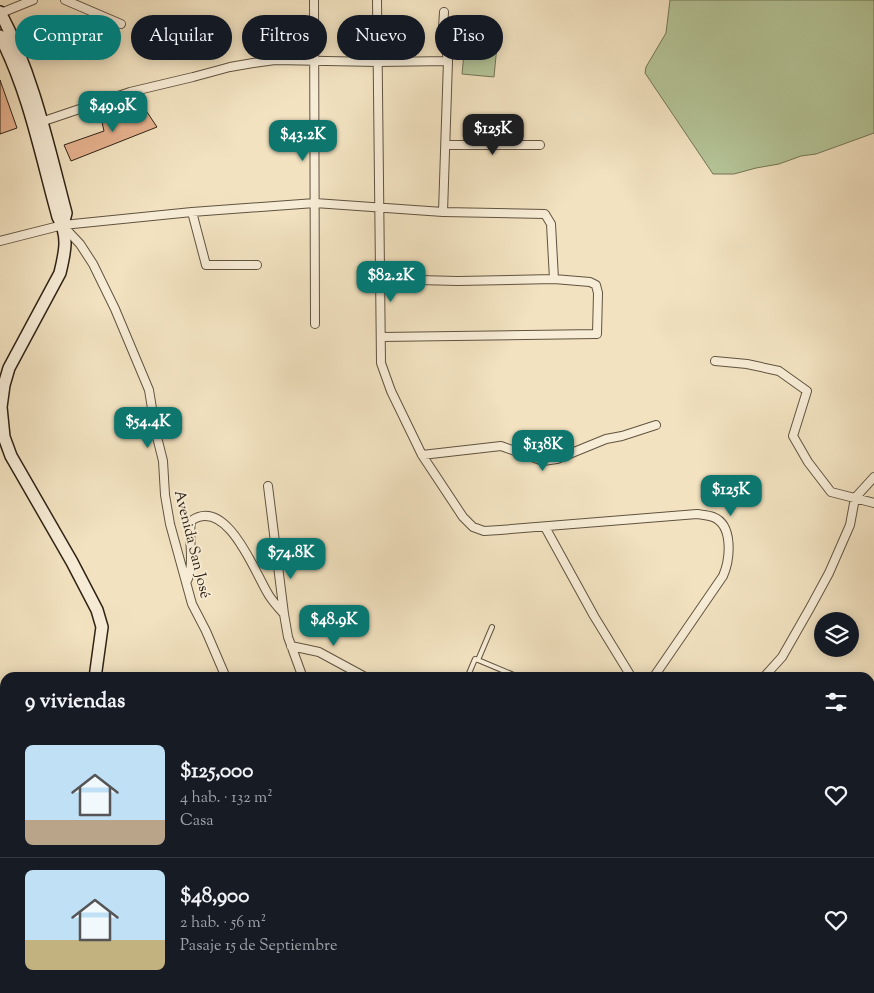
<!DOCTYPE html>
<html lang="es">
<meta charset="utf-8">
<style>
:root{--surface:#171b24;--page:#242831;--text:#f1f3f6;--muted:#9ea1a6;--line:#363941;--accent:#0f766e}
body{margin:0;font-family:"Sorts Mill Goudy",serif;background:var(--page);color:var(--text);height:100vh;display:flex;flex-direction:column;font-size:19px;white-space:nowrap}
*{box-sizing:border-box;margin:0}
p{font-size:16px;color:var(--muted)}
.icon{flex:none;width:28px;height:28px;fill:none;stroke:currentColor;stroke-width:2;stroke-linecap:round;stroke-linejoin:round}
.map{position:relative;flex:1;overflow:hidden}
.sheet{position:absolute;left:0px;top:672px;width:875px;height:321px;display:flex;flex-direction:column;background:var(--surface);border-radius:15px 15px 0 0;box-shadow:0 2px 12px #0003}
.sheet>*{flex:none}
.hud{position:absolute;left:15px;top:15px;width:500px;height:45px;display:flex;gap:10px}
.fabs{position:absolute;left:814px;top:612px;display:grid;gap:10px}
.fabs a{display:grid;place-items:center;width:45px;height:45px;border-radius:50%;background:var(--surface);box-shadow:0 2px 12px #0003;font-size:25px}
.price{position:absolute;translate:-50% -42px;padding:0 11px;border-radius:10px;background:var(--accent);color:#fff;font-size:16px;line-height:32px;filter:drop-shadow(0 1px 2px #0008)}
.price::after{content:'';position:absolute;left:50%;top:30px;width:15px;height:11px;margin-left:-8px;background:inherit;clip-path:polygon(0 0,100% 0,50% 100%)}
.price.active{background:#222;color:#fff}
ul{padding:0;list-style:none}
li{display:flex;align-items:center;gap:15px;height:125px;padding:0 25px}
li+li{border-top:1px solid var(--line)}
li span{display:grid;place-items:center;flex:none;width:140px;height:100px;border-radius:8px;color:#555}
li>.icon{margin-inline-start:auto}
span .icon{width:60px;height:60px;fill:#fffc;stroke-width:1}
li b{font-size:21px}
h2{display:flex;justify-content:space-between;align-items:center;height:60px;padding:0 25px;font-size:21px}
.chip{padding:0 18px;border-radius:22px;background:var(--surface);box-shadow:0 2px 12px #0003;font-size:18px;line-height:45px}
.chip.active{background:var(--accent);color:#fff}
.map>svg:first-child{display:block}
.green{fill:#b4c497;stroke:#727456}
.building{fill:#e6b28f;stroke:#2f2316}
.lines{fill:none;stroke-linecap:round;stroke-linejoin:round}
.service-casing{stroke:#605340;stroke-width:6}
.minor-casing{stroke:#605340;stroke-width:10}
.tertiary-casing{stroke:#605340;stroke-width:12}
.secondary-casing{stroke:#2f2316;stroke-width:14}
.service{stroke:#f7ecd6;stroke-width:4}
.minor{stroke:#f7ecd6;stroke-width:8}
.tertiary{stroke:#f7ecd6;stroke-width:10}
.secondary{stroke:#f7ecd6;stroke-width:11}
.labels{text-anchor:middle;stroke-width:4;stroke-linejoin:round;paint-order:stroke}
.street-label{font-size:15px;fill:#2f2316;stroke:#f7ecd6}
</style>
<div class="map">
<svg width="874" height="993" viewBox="0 0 874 993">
<rect width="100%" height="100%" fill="#f2e2c0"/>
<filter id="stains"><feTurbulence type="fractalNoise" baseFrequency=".004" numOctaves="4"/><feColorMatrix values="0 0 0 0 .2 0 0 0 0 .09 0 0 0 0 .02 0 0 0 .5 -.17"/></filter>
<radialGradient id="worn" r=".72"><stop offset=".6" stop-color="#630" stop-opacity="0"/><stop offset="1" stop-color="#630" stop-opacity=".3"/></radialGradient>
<path class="green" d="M 670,0 L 874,0 L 874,133 L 816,154 L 801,156 L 779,164 L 756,168 L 734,174 L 713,174 L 645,73 L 646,67 L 666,33 Z
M 466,33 L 498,35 L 494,77 L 462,74 Z"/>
<path class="building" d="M 0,80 L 17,128 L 0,134 Z
M 143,106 L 157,127 L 71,161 L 64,145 L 104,131 L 102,122 Z"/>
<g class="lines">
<defs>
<path id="service" d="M 478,660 L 521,678
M 467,678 L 475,659 L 478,660 L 492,627
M 513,989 L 553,993"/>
<path id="minor" d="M 65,0 L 121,24
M 314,0 L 315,324
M 377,0 L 381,363 L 391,391 L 422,455 L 463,517 L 473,527 L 484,531 L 500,530 L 697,514 C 703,515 708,515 713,517 C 734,525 730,560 723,576 L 653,678
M 1,13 L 33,0
M 41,122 L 130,92 L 193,77 L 230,67 L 253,63 L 275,60 L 378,62 L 448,61
M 446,145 L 540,145
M 192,212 L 206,265 L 257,265
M 443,212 L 448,61 L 443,28 L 444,12
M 64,227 L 80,244 L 93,264 L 115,309 L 149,390 L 156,433 L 163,461 L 165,495 L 170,524 L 192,604 L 206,631 L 224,673 L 224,678
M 0,241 L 63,225 L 192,212 L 315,203 L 443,212 L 545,214 L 551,224 L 554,279
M 379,279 L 458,281 L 554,279 L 590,282 L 596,285 L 598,293 L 597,334 L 381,337
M 715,361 L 747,364 L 779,371 L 807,391 L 793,436 L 808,462 L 831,492 L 874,503
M 422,455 L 501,446 L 543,461 L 557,459 L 606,439 L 622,436 L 656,425
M 268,486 L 284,614 L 288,637 L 303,678
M 545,527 L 594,616 L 632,678
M 187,581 C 195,563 188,541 191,521 C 226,496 254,570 267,592 C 271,600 278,607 284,614
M 291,646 L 319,652 L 367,678
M 763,678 L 782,657 L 810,608 L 829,573 L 850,525 L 855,498 L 874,477
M 0,716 L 5,718
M 0,731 L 5,729
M 870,925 L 874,924
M 148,993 L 148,989
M 221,993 L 222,989
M 306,993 L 306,989
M 427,993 L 432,989"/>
<path id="tertiary" d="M 67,989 L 68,993"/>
<path id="secondary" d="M 0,12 C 33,74 48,145 66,213 L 63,225
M 0,36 C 29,92 41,156 58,217 C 69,236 65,252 60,273 L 9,368 L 4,385 L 1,407 L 4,437 L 11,456 L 72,562 L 97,610 L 102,627 L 95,678
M 870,973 L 874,973"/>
</defs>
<use href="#service" class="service-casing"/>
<use href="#minor" class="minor-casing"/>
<use href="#tertiary" class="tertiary-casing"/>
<use href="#secondary" class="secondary-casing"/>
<use href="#service" class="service"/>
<use href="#minor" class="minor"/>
<use href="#tertiary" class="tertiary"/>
<use href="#secondary" class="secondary"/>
</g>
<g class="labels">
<g class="street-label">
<text transform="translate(193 544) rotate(76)" y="5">Avenida San José</text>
</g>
</g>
<rect width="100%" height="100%" filter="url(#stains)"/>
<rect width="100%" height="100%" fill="url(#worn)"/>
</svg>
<div class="fabs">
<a><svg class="icon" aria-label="layers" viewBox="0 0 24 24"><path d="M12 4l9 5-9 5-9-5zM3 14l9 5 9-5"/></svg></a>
</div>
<b class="price" style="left:113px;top:133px">$49.9K</b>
<b class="price active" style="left:493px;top:156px">$125K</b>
<b class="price" style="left:303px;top:162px">$43.2K</b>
<b class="price" style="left:391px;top:303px">$82.2K</b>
<b class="price" style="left:148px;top:449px">$54.4K</b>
<b class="price" style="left:543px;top:472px">$138K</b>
<b class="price" style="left:731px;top:517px">$125K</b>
<b class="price" style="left:291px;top:580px">$74.8K</b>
<b class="price" style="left:334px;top:647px">$48.9K</b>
<div class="hud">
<a class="chip active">Comprar</a>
<a class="chip">Alquilar</a>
<a class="chip">Filtros</a>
<a class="chip">Nuevo</a>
<a class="chip">Piso</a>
</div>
<section class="sheet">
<h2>9 viviendas<svg class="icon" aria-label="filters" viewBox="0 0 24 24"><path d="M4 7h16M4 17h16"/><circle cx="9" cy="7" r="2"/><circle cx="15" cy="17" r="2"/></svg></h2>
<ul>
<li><span style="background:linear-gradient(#bfe0f5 75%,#b9a48a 0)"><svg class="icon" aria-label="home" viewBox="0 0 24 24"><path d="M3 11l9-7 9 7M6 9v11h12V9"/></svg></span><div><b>$125,000</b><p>4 hab. · 132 m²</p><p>Casa</p></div><svg class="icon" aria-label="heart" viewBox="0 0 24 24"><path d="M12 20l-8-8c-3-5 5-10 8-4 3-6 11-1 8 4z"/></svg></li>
<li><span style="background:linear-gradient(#bfe0f5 70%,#c2b280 0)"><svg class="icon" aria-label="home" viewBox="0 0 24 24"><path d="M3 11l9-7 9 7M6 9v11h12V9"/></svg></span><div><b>$48,900</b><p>2 hab. · 56 m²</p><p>Pasaje 15 de Septiembre</p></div><svg class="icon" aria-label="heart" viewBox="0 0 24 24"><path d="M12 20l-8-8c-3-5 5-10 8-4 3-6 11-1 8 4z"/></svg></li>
</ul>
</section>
</div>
